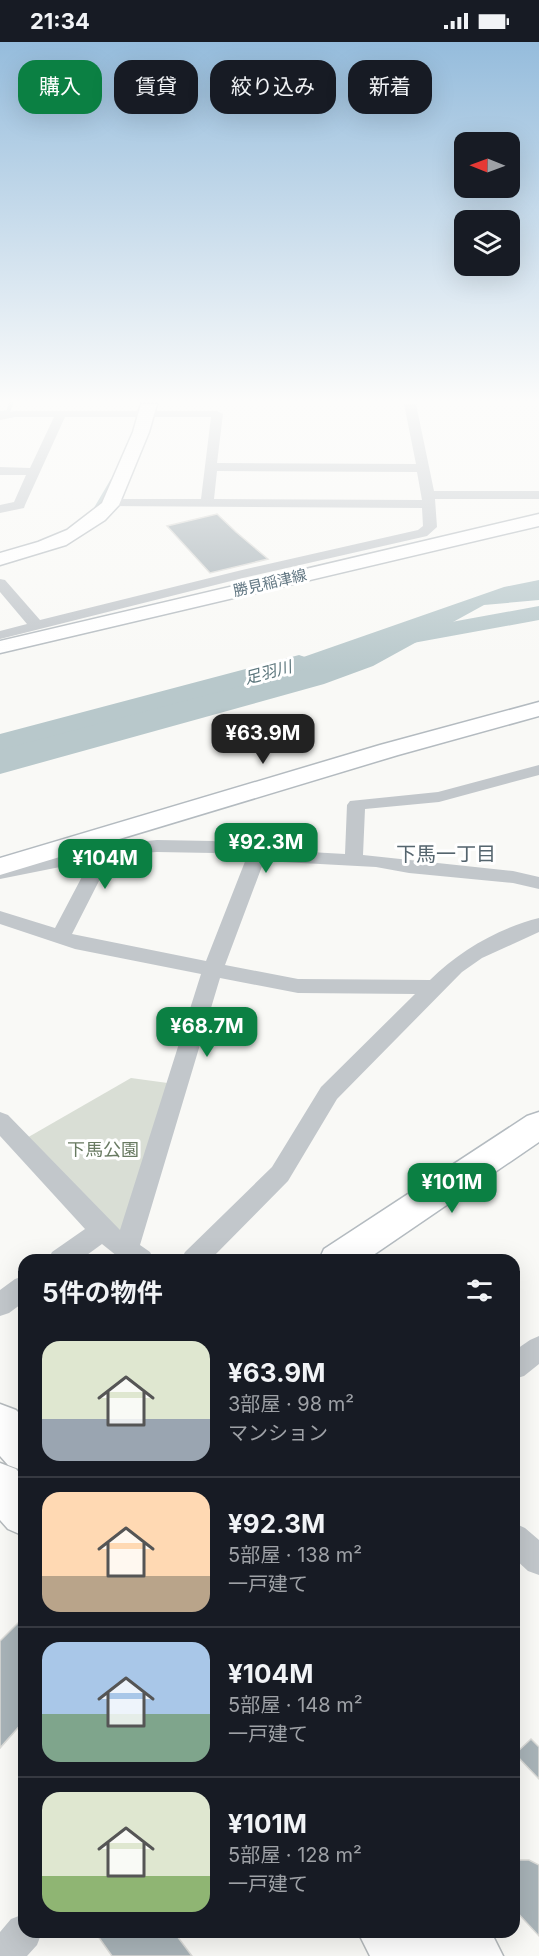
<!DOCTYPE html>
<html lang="ja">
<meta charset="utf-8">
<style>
:root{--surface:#171b24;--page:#242831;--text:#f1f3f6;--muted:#9ea1a6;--line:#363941;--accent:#0b8043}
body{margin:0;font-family:Inter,"Noto Sans JP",sans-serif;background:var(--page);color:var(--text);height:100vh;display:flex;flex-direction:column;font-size:22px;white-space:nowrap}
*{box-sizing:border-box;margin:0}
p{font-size:20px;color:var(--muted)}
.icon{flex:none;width:33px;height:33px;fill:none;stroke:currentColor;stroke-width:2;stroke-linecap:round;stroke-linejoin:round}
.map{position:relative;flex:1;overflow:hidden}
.panel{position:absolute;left:18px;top:1212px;width:502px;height:684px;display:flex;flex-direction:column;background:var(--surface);border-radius:18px;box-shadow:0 6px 24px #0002}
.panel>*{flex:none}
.banner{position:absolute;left:18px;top:18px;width:504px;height:54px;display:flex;gap:12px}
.needle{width:39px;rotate:271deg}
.fabs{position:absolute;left:454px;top:90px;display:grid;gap:12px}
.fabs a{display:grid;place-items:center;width:66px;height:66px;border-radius:12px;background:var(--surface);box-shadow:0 6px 24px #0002;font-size:30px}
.price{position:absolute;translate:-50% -51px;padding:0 14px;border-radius:12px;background:var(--accent);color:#fff;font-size:20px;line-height:39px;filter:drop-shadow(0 2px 3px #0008)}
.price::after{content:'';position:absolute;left:50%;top:36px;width:18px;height:14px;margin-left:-9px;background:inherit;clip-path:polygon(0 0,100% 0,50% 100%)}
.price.selected{background:#222;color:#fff}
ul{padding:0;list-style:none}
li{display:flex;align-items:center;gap:18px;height:150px;padding:0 24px}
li+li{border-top:2px solid var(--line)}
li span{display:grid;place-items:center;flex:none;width:168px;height:120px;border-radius:18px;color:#555}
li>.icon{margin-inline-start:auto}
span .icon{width:72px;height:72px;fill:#fffc;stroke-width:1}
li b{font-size:26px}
h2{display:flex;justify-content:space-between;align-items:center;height:72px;padding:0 24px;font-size:26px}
.chip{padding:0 21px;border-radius:18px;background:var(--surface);box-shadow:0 6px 24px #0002;font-size:21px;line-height:54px}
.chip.selected{background:var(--accent);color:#fff}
.status{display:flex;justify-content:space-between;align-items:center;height:42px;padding:0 30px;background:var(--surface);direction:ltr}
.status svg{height:16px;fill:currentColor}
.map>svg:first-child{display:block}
.green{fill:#d9ded5}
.water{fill:#b8c8cb}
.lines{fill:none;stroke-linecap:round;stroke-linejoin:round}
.stream{stroke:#b8c8cb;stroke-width:4}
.river{fill:#b8c8cb;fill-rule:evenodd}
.building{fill:#a8b3b8;stroke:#dbdbd8;stroke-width:1.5}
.secondary-casing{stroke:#b4bbc0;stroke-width:3}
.highway-casing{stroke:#b5babd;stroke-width:3}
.street{fill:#c2c7cb;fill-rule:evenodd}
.secondary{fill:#fff;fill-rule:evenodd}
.highway{fill:#fff;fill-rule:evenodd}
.labels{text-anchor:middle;stroke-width:6;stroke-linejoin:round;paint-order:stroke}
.far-street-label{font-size:15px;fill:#627783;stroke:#fff}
.far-water-label{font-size:16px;font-style:italic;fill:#5d777d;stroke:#fff}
.park-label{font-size:18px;fill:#687a61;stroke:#fff}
.neighbourhood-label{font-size:20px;fill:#55656e;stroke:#fff}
</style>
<div class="status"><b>21:34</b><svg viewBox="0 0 49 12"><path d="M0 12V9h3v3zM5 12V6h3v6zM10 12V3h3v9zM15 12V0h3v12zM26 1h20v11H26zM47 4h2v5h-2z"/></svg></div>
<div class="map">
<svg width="539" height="1914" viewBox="0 0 539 1914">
<rect width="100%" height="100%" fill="#f9f9f6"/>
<path class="green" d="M 131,1036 L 175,1042 L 124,1195 L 25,1097 Z"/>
<path class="water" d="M 539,538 L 539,558 L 484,563 L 373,624 L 324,642 L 0,732 L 0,701 L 252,633 L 504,545 Z"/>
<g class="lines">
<path class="stream" d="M 0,371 L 8,370 L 11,362
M 95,468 L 112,439"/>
<path class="river" d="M 539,564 L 539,578 L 391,605 L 382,603 L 379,598 L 382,593 L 391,591 Z
M 299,613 L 308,616 L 312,621 L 308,626 L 0,708 L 0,692 Z"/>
</g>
<path class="building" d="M 217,472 L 236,490 L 268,517 L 210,531 L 167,484 Z
M 24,1575 L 24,1679 L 0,1706 L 0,1599 Z
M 531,1697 L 539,1705 L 539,1737 L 515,1712 Z
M 514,1818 L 529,1818 L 539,1823 L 539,1894 L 514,1867 Z
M 95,1890 L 174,1890 L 192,1914 L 112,1914 Z"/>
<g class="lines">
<defs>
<path id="secondary" d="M 141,362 L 157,362 L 149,390 L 119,463 L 105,478 L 66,503 L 0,523 L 0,511 L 38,500 L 67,488 L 102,461 L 133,390 Z
M 539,472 L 539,484 L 0,611 L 0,599 Z
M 539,660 L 539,674 L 398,713 L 0,833 L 0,816 L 380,703 Z
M 539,1070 L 539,1100 L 366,1218 L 319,1218 L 324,1207 L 527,1074 Z"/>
<path id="highway" d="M 0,1362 L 16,1368 L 24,1376 L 24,1429 L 8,1423 L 0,1414 Z
M 0,1421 L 16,1427 L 24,1436 L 24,1494 L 8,1487 L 0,1478 Z
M 358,1890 L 491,1890 L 503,1914 L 370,1914 Z"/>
</defs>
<use href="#secondary" class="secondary-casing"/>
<use href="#highway" class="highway-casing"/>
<path class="street" d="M 404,362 L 416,362 L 434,449 L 539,449 L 539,457 L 435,457 L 437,485 L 427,494 L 243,536 L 0,597 L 0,589 L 27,582 L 0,550 L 0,537 L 5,538 L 40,578 L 242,528 L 418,488 L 423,484 L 422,466 L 106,464 L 105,461 L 111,457 L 201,457 L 211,375 L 65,375 L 25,463 L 24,466 L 0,471 L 0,463 L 14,460 L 26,433 L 0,433 L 0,425 L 30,426 L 54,375 L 15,375 L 0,378 L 0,372 L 15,369 L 217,369 L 223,372 L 217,421 L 416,422 ZM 217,429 L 417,430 L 422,458 L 214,457 Z
M 539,723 L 539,733 L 439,760 L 365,767 L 363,813 L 513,829 L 539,835 L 539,847 L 513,841 L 409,831 L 376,825 L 264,819 L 225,923 L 298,937 L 430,938 C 459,909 499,886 539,876 L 539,890 L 482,916 L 462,930 L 337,1057 L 288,1139 L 210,1218 L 181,1218 L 185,1210 L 272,1125 L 321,1045 L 415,952 L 298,951 L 220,936 L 140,1203 L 150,1210 L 154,1218 L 122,1218 L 102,1202 L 80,1218 L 48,1218 L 52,1210 L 85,1187 L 0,1094 L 0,1070 L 8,1073 L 120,1188 L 201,932 L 75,907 L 0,882 L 0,869 L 55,886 L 85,829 L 120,813 L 0,837 L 0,825 L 115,802 L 157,798 L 213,799 L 257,807 L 345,812 L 347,763 L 350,759 L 438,750 ZM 157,810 L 213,811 L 246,817 L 206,919 L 72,892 L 100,837 L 136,820 L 139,811 Z
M 24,1234 L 24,1260 L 9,1271 L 0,1274 L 0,1248 L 15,1237 Z
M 539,1294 L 539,1322 L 524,1334 L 514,1337 L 514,1309 L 530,1298 Z
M 514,1481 L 525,1486 L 539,1498 L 539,1533 L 528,1529 L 514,1516 Z
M 24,1872 L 24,1890 L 42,1890 L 37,1903 L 27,1914 L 0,1914 L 0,1890 L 11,1877 Z"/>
<use href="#secondary" class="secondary"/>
<use href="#highway" class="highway"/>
</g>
<linearGradient id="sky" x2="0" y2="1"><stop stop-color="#95bcdc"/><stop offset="0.57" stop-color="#fcfcfb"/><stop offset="1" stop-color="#fcfcfb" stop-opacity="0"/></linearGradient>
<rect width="539" height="630" fill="url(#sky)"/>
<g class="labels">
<g class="far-street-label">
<text transform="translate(270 541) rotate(-13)" y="5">勝見稲津線</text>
</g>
<g class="far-water-label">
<text transform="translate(268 630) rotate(-15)" y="6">足羽川</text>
</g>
<g class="park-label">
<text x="103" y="1114">下馬公園</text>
</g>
<g class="neighbourhood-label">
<text x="446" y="819">下馬一丁目</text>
</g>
</g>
</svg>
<div class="fabs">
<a><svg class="needle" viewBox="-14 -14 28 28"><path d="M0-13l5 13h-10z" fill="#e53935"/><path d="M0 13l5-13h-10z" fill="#9ea1a6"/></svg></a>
<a><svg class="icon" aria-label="layers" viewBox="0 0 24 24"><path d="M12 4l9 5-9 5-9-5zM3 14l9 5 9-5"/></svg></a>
</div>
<b class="price selected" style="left:263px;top:723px">¥63.9M</b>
<b class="price" style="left:266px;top:832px">¥92.3M</b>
<b class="price" style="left:105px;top:848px">¥104M</b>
<b class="price" style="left:207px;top:1016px">¥68.7M</b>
<b class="price" style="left:452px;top:1172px">¥101M</b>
<div class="banner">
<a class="chip selected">購入</a>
<a class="chip">賃貸</a>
<a class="chip">絞り込み</a>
<a class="chip">新着</a>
</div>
<section class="panel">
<h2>5件の物件<svg class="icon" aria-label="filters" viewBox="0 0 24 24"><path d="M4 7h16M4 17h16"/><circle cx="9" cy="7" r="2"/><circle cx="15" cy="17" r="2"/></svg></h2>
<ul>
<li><span style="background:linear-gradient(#dfe7d0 65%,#9aa5b1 0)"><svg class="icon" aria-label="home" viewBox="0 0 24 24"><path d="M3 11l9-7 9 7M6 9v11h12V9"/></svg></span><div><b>¥63.9M</b><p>3部屋 · 98 m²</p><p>マンション</p></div></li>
<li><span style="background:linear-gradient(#ffd9b3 70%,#b9a48a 0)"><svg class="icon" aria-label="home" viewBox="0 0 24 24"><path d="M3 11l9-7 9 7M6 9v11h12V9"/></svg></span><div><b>¥92.3M</b><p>5部屋 · 138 m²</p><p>一戸建て</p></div></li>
<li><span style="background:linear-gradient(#a9c7e8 60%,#7fa58c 0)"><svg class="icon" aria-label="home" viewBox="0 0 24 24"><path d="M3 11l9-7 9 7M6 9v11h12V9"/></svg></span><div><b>¥104M</b><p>5部屋 · 148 m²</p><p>一戸建て</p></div></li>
<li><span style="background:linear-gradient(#dfe7d0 70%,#8fb573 0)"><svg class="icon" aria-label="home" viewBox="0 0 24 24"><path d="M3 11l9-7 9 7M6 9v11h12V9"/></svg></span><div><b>¥101M</b><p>5部屋 · 128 m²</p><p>一戸建て</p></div></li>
</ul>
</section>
</div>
